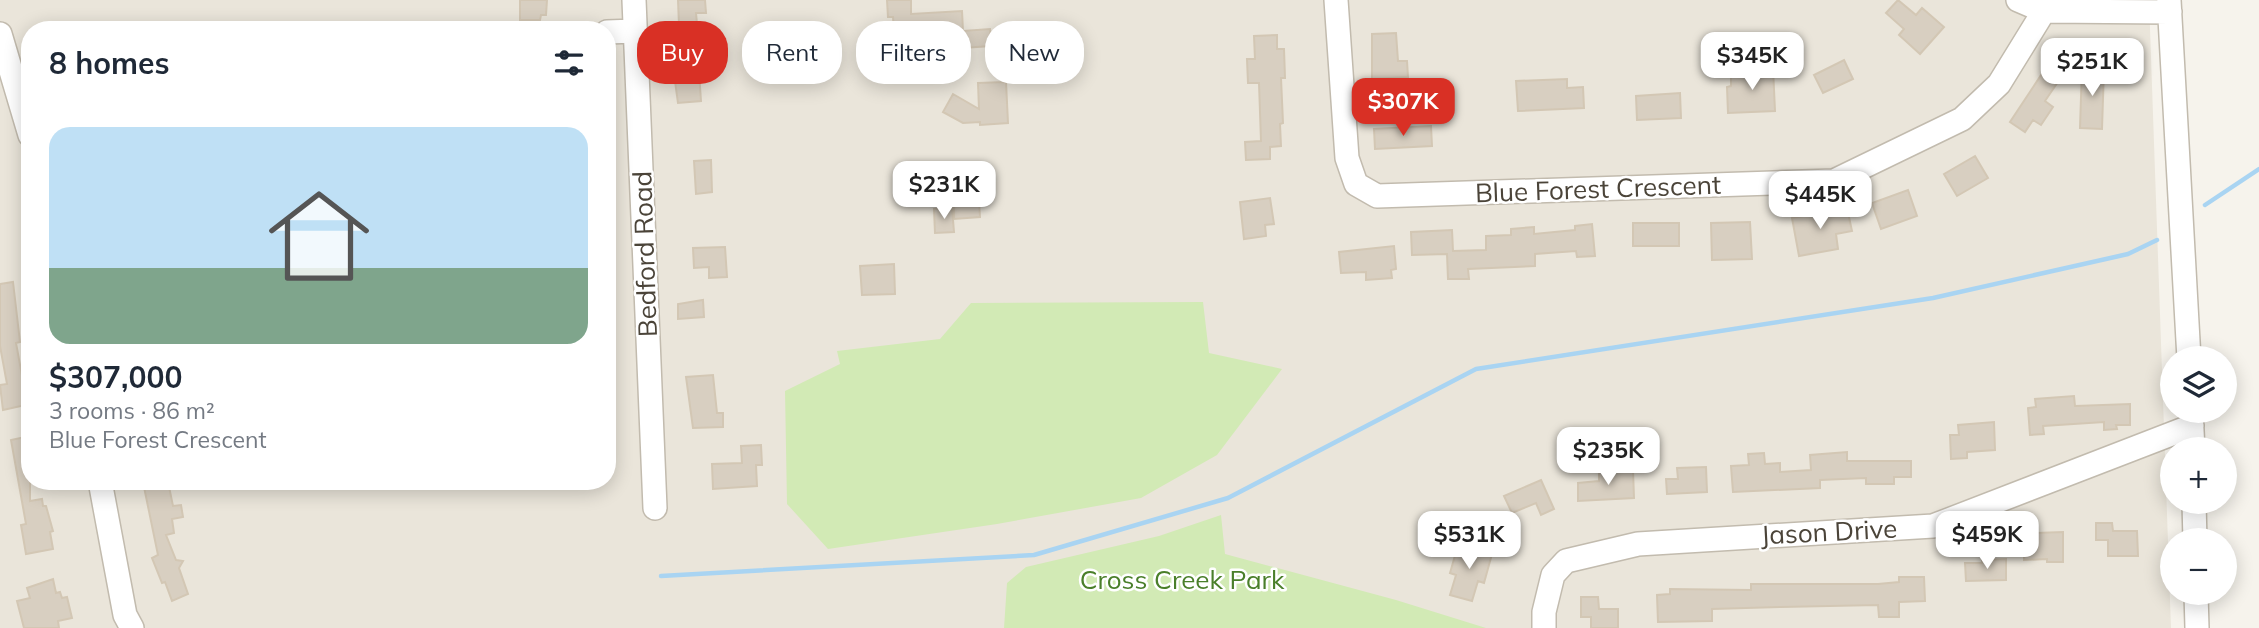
<!DOCTYPE html>
<meta charset="utf-8">
<style>
:root{--surface:#fff;--page:#f2f2f3;--text:#1f2937;--muted:#747a83;--line:#e0e1e3;--accent:#d93025}
body{margin:0;font-family:Mulish,sans-serif;background:var(--page);color:var(--text);height:100vh;display:flex;flex-direction:column;font-size:26px;white-space:nowrap}
*{box-sizing:border-box;margin:0}
p{font-size:23px;color:var(--muted)}
.icon{flex:none;width:38px;height:38px;fill:none;stroke:currentColor;stroke-width:2;stroke-linecap:round;stroke-linejoin:round}
.map{position:relative;flex:1;overflow:hidden}
.sheet{position:absolute;left:21px;top:21px;width:595px;height:469px;display:flex;flex-direction:column;background:var(--surface);border-radius:28px;box-shadow:0 4px 18px #0003}
.sheet>*{flex:none}
.top-card{position:absolute;left:637px;top:21px;width:665px;height:63px;display:flex;gap:14px}
.controls{position:absolute;left:2160px;top:346px;display:grid;gap:14px}
.controls a{display:grid;place-items:center;width:77px;height:77px;border-radius:50%;background:var(--surface);box-shadow:0 4px 18px #0003;font-size:35px}
.price{position:absolute;translate:-50% -60px;padding:0 16px;border-radius:14px;background:#fff;color:#222;font-size:23px;line-height:46px;filter:drop-shadow(0 2px 4px #0008)}
.price::after{content:'';position:absolute;left:50%;top:42px;width:21px;height:16px;margin-left:-10px;background:inherit;clip-path:polygon(0 0,100% 0,50% 100%)}
.price.on{background:var(--accent);color:#fff}
ul{padding:0;list-style:none}
li{display:grid;align-content:center;gap:14px;height:371px;padding:0 28px}
li+li{border-top:2px solid var(--line)}
li span{display:grid;place-items:center;height:217px;border-radius:21px;color:#555}
li>.icon{margin-inline-start:auto}
span .icon{width:126px;height:126px;fill:#fffc;stroke-width:1}
li b{font-size:30px}
h2{display:flex;justify-content:space-between;align-items:center;height:84px;padding:0 28px;font-size:30px}
.chip{padding:0 24px;border-radius:28px;background:var(--surface);box-shadow:0 4px 18px #0003;font-size:24px;line-height:63px}
.chip.on{background:var(--accent);color:#fff}
.map>svg:first-child{display:block}
.residential{fill:#eae5da;fill-rule:evenodd}
.green{fill:#d2eab5}
.lines{fill:none;stroke-linecap:round;stroke-linejoin:round}
.stream{stroke:#a9d4f2;stroke-width:4.5}
.building{fill:#d8cfc1;stroke:#d3c7b4;stroke-width:2}
.minor-casing{stroke:#c2bbae;stroke-width:26}
.minor{stroke:#fff;stroke-width:23}
.labels{text-anchor:middle;stroke-width:5;stroke-linejoin:round;paint-order:stroke}
.street-label{font-size:26px;fill:#4b4439;stroke:#fff}
.park-label{font-size:26px;fill:#4a7f2a;stroke:#fff}
</style>
<div class="map">
<svg width="2259" height="628" viewBox="0 0 2259 628">
<rect width="100%" height="100%" fill="#f6f3ec"/>
<path class="residential" d="M 0,0 L 2149,0 L 2171,628 L 0,628 ZM 30,30 L 607,30 L 607,481 L 30,481 Z"/>
<path class="green" d="M 1203,302 L 1209,353 L 1282,369 L 1217,455 L 1141,498 L 997,524 L 828,549 L 787,504 L 785,391 L 840,364 L 837,351 L 940,339 L 971,303 Z
M 1221,515 L 1225,554 L 1396,600 L 1486,628 L 1004,628 L 1007,583 L 1026,567 L 1159,536 Z"/>
<g class="lines">
<path class="stream" d="M 2205,205 L 2259,169
M 661,576 L 1034,555 L 1228,498 L 1476,369 L 1933,298 L 2128,254 L 2157,240"/>
</g>
<path class="building" d="M 520,0 L 547,0 L 546,15 L 541,15 L 540,20 L 520,20 Z
M 678,0 L 705,0 L 706,13 L 696,13 L 697,24 L 679,25 Z
M 887,0 L 911,0 L 911,14 L 962,11 L 963,31 L 990,29 L 991,46 L 933,50 L 932,28 L 894,30 L 893,17 L 888,17 Z
M 1898,0 L 1916,15 L 1922,8 L 1944,27 L 1920,54 L 1899,35 L 1904,29 L 1886,13 Z
M 1396,33 L 1398,61 L 1407,61 L 1408,77 L 1372,79 L 1372,34 Z
M 1277,35 L 1277,49 L 1284,49 L 1285,78 L 1281,78 L 1283,123 L 1280,124 L 1281,146 L 1270,147 L 1270,159 L 1246,160 L 1245,142 L 1261,141 L 1259,83 L 1248,83 L 1247,59 L 1255,59 L 1254,36 Z
M 1844,60 L 1853,79 L 1823,93 L 1814,75 Z
M 2049,63 L 2064,73 L 2045,101 L 2053,107 L 2041,125 L 2033,120 L 2025,132 L 2010,122 Z
M 2082,67 L 2104,68 L 2102,129 L 2080,128 Z
M 1773,68 L 1775,111 L 1728,113 L 1727,87 L 1731,86 L 1731,75 L 1753,73 L 1753,69 Z
M 699,72 L 701,101 L 678,103 L 674,74 Z
M 1567,79 L 1567,88 L 1583,87 L 1584,108 L 1518,111 L 1516,81 Z
M 1006,82 L 1008,123 L 980,125 L 980,122 L 963,123 L 943,112 L 953,94 L 979,109 L 978,83 Z
M 1680,93 L 1681,118 L 1637,120 L 1636,96 Z
M 1431,126 L 1432,146 L 1375,149 L 1374,129 Z
M 1975,156 L 1988,178 L 1957,196 L 1944,174 Z
M 711,160 L 712,192 L 696,194 L 694,161 Z
M 1908,190 L 1917,216 L 1881,229 L 1872,203 Z
M 1270,198 L 1274,224 L 1265,225 L 1266,236 L 1244,239 L 1240,202 Z
M 979,202 L 980,217 L 954,219 L 954,204 Z
M 952,208 L 954,232 L 935,233 L 934,209 Z
M 1847,208 L 1852,231 L 1836,234 L 1838,249 L 1799,256 L 1792,218 Z
M 1750,222 L 1752,259 L 1712,260 L 1711,223 Z
M 1633,223 L 1679,223 L 1679,246 L 1633,246 Z
M 1592,224 L 1595,256 L 1577,257 L 1576,251 L 1535,254 L 1535,266 L 1468,269 L 1469,279 L 1448,279 L 1447,254 L 1412,255 L 1411,232 L 1452,230 L 1453,251 L 1486,250 L 1486,236 L 1511,235 L 1511,229 L 1534,227 L 1534,234 L 1575,230 L 1575,226 Z
M 1394,246 L 1396,269 L 1391,270 L 1392,278 L 1366,280 L 1366,272 L 1341,273 L 1339,252 Z
M 725,247 L 727,277 L 709,278 L 709,267 L 694,268 L 693,248 Z
M 894,264 L 895,294 L 862,295 L 860,266 Z
M 13,282 L 20,342 L 16,343 L 23,381 L 26,389 L 30,388 L 30,404 L 3,410 L 0,385 L 7,384 L 0,346 L 0,284 Z
M 703,300 L 704,317 L 678,319 L 678,304 Z
M 713,375 L 717,413 L 723,413 L 723,427 L 693,428 L 686,377 Z
M 2074,396 L 2075,406 L 2130,404 L 2130,425 L 2116,425 L 2117,429 L 2104,430 L 2104,422 L 2043,426 L 2044,434 L 2030,435 L 2028,408 L 2036,407 L 2035,399 Z
M 1994,422 L 1995,450 L 1967,452 L 1967,458 L 1951,459 L 1950,435 L 1959,435 L 1958,425 Z
M 30,436 L 30,501 L 42,499 L 43,506 L 46,506 L 53,531 L 50,532 L 53,549 L 26,554 L 21,525 L 26,524 L 11,440 Z
M 761,445 L 762,465 L 756,465 L 757,486 L 713,489 L 712,464 L 742,463 L 741,446 Z
M 1847,452 L 1847,461 L 1911,461 L 1911,477 L 1894,477 L 1894,484 L 1866,484 L 1866,478 L 1820,480 L 1820,488 L 1733,492 L 1731,466 L 1749,465 L 1748,454 L 1764,453 L 1765,464 L 1780,463 L 1780,472 L 1811,470 L 1810,455 Z
M 1706,467 L 1707,492 L 1667,494 L 1666,479 L 1678,479 L 1677,468 Z
M 1633,470 L 1634,498 L 1578,501 L 1578,483 L 1599,481 L 1599,472 Z
M 1541,480 L 1554,509 L 1541,515 L 1536,503 L 1512,513 L 1504,496 Z
M 168,482 L 173,506 L 181,505 L 183,517 L 172,519 L 174,533 L 166,535 L 176,560 L 183,561 L 179,568 L 188,594 L 172,601 L 165,582 L 162,583 L 152,558 L 158,555 L 144,487 Z
M 2096,523 L 2112,523 L 2113,531 L 2137,531 L 2138,556 L 2108,556 L 2108,540 L 2096,540 Z
M 2063,532 L 2063,562 L 2047,562 L 2047,559 L 2024,560 L 2024,539 L 2036,538 L 2036,533 Z
M 1458,545 L 1492,554 L 1484,583 L 1478,581 L 1472,601 L 1450,595 L 1456,575 L 1450,573 Z
M 2006,559 L 2006,580 L 1966,581 L 1965,563 L 1982,563 L 1982,560 Z
M 1899,577 L 1924,577 L 1925,601 L 1899,602 L 1899,617 L 1879,617 L 1878,605 L 1781,607 L 1712,609 L 1712,621 L 1658,622 L 1657,595 L 1670,594 L 1670,589 L 1751,590 L 1751,584 L 1878,584 L 1899,582 Z
M 53,579 L 56,593 L 60,592 L 62,598 L 67,597 L 72,618 L 58,621 L 59,628 L 24,628 L 17,601 L 30,598 L 27,588 Z
M 1581,597 L 1598,597 L 1599,609 L 1618,609 L 1618,628 L 1591,628 L 1591,617 L 1581,617 Z"/>
<g class="lines">
<defs>
<path id="minor" d="M 634,0 L 655,508
M 1336,0 L 1347,158 L 1356,184 L 1377,196 L 1834,181 L 1962,119 L 1999,84 L 2044,11
M 2018,0 L 2044,11 L 2170,12
M 2169,0 L 2189,359
M 607,32 L 635,31
M 0,34 L 30,135
M 2191,411 L 2193,450
M 100,481 L 125,615 L 132,628
M 2194,502 L 2195,541
M 2196,593 L 2197,628
M 1544,628 L 1544,612 L 1553,575 L 1566,561 L 1638,544 L 1933,526 L 2192,426"/>
</defs>
<use href="#minor" class="minor-casing"/>
<use href="#minor" class="minor"/>
</g>
<g class="labels">
<g class="street-label">
<text transform="translate(1598 189) rotate(-2)" y="9">Blue Forest Crescent</text>
<text transform="translate(645 254) rotate(-92)" y="9">Bedford Road</text>
<text transform="translate(1829 532) rotate(-3)" y="9">Jason Drive</text>
</g>
<g class="park-label">
<text x="1182" y="589">Cross Creek Park</text>
</g>
</g>
</svg>
<div class="controls">
<a><svg class="icon" aria-label="layers" viewBox="0 0 24 24"><path d="M12 4l9 5-9 5-9-5zM3 14l9 5 9-5"/></svg></a>
<a>+</a>
<a>−</a>
</div>
<b class="price" style="left:1752px;top:92px">$345K</b>
<b class="price" style="left:2092px;top:98px">$251K</b>
<b class="price on" style="left:1403px;top:138px">$307K</b>
<b class="price" style="left:944px;top:221px">$231K</b>
<b class="price" style="left:1820px;top:231px">$445K</b>
<b class="price" style="left:1608px;top:487px">$235K</b>
<b class="price" style="left:1469px;top:571px">$531K</b>
<b class="price" style="left:1987px;top:571px">$459K</b>
<div class="top-card">
<a class="chip on">Buy</a>
<a class="chip">Rent</a>
<a class="chip">Filters</a>
<a class="chip">New</a>
</div>
<section class="sheet">
<h2>8 homes<svg class="icon" aria-label="filters" viewBox="0 0 24 24"><path d="M4 7h16M4 17h16"/><circle cx="9" cy="7" r="2"/><circle cx="15" cy="17" r="2"/></svg></h2>
<ul>
<li><span style="background:linear-gradient(#bfe0f5 65%,#7fa58c 0)"><svg class="icon" aria-label="home" viewBox="0 0 24 24"><path d="M3 11l9-7 9 7M6 9v11h12V9"/></svg></span><div><b>$307,000</b><p>3 rooms · 86 m²</p><p>Blue Forest Crescent</p></div></li>
</ul>
</section>
</div>
